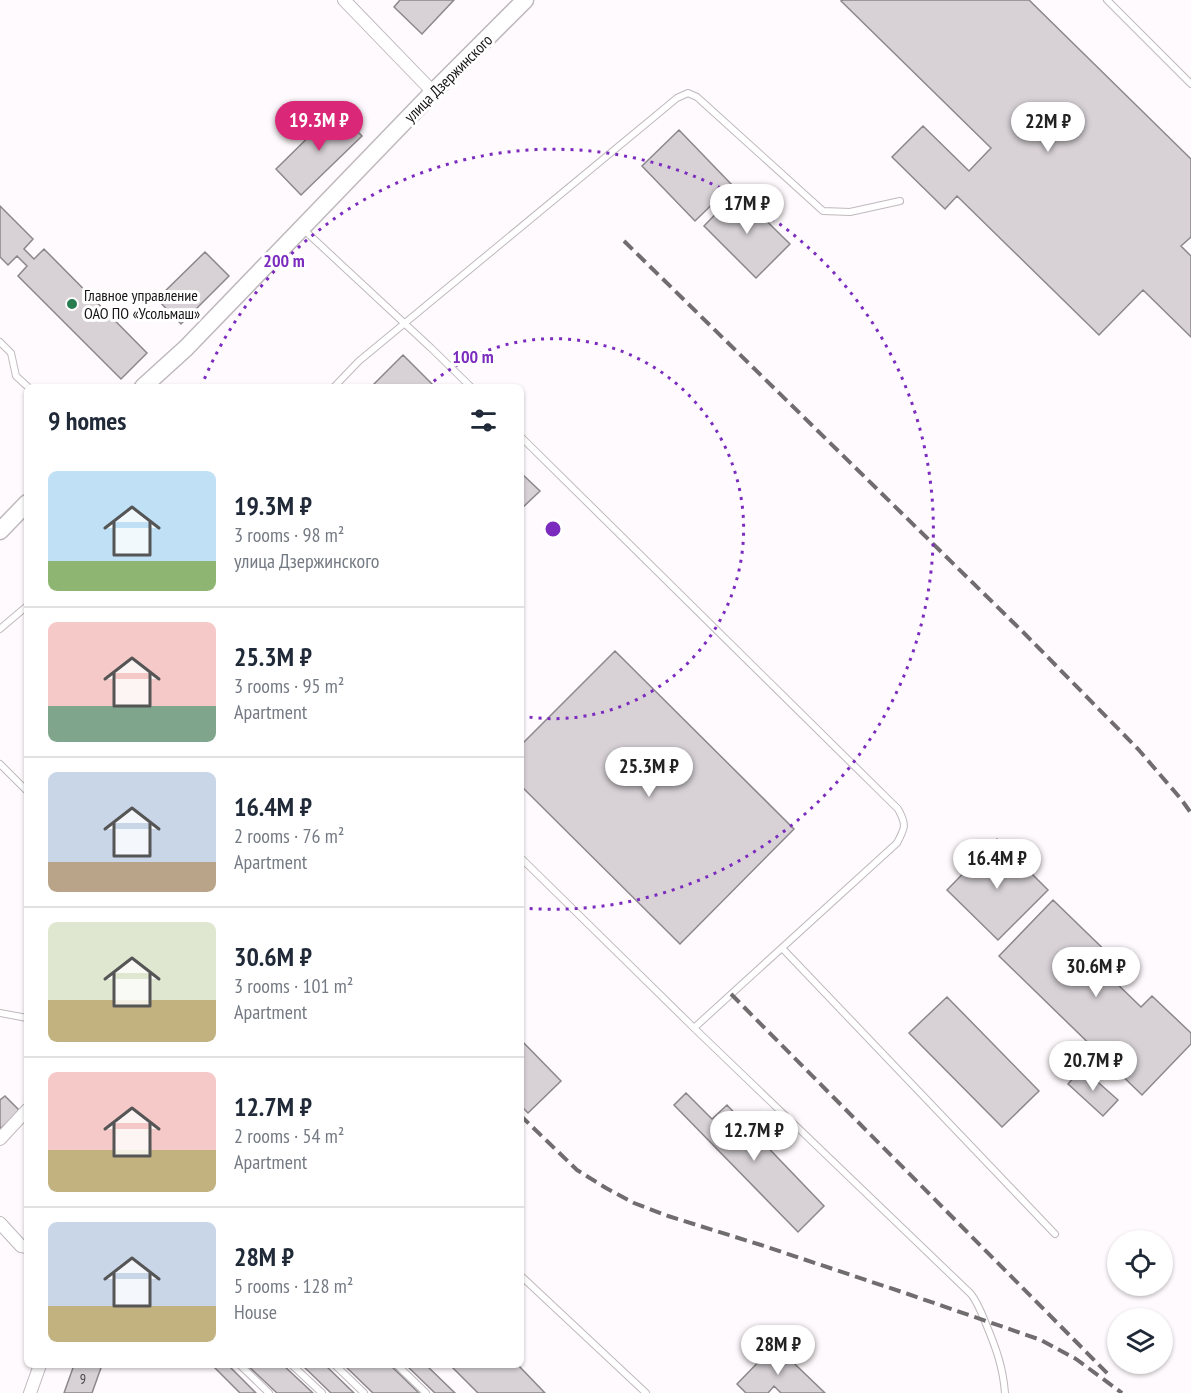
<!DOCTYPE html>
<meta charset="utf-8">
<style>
:root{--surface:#fff;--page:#f2f2f3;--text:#1f2937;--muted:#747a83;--line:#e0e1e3;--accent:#db2777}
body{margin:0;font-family:"PT Sans Narrow",sans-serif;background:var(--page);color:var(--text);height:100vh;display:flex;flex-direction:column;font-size:22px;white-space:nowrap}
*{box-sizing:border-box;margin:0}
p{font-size:20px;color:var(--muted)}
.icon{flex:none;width:33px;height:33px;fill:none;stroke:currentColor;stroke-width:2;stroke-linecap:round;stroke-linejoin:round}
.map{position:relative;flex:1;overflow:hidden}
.side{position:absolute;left:24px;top:384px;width:500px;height:984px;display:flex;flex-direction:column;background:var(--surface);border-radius:9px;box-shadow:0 2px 4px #0004}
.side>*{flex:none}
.controls{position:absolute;left:1107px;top:1230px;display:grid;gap:12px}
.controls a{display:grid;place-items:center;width:66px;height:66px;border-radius:50%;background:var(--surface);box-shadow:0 2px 4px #0004;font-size:30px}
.price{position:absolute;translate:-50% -51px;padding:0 14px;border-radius:21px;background:#fff;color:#222;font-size:20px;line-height:39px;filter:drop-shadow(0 2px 3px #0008)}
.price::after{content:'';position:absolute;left:50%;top:36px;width:18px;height:14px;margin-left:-9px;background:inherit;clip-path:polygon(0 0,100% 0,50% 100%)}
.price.selected{background:var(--accent);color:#fff}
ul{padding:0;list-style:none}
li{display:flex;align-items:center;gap:18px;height:150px;padding:0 24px}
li+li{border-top:2px solid var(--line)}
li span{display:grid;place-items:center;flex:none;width:168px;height:120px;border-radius:9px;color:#555}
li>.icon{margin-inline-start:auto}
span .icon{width:72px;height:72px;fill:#fffc;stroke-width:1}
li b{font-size:26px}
h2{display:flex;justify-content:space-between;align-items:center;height:72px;padding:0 24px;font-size:26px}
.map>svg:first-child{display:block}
.building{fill:#d8d2d6;stroke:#8c878b;stroke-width:1.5}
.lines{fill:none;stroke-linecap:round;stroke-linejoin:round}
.lane-casing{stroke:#bfb9bd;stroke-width:8}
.street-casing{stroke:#bfb9bd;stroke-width:14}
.secondary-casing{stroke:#bfb9bd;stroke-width:19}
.lane{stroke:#fff;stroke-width:6}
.street{stroke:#fff;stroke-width:12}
.secondary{stroke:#fff;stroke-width:16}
.rail{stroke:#706d6f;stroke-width:4;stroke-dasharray:12 6;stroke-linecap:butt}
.ring{fill:none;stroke:#7b2cbf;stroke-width:3;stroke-dasharray:3 6}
.poi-dot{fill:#287c4f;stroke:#fff;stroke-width:2}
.labels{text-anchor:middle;stroke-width:6;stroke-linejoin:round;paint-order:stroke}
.number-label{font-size:14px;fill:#464445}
.street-label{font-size:16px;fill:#161415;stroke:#fff}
.poi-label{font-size:16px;fill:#161415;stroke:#fff;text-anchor:start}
.centre{fill:#7b2cbf;stroke:#fff;stroke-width:3}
.ring-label{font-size:18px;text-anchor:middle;font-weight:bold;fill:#7b2cbf;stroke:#fff;stroke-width:6;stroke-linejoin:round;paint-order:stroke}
</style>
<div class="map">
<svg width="1191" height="1393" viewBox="0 0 1191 1393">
<rect width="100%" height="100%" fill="#fffafd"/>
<path class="building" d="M 400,0 L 454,0 L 422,34 L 394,7 Z
M 843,0 L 1029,0 L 1191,159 L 1191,237 L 1181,246 L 1191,256 L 1191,337 L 1143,290 L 1099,335 L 957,196 L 945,209 L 892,157 L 923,126 L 969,171 L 991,148 L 841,1 Z
M 336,110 L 362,136 L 301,195 L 276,169 Z
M 679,130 L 732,185 L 695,221 L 642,166 Z
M 737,192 L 790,244 L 756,278 L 704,226 Z
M 0,206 L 33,239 L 24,249 L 34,259 L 44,249 L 147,353 L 121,379 L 18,276 L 27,266 L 17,256 L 8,265 L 0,257 Z
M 205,252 L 229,276 L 181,324 L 157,299 Z
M 403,355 L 435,387 L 371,387 Z
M 520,472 L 540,491 L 520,510 Z
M 615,651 L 794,829 L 680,944 L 520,785 L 520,746 Z
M 997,839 L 1048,890 L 998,940 L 947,890 Z
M 1053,900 L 1120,965 L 1109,976 L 1141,1007 L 1152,996 L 1191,1033 L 1191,1044 L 1142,1095 L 999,956 Z
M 947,997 L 1039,1091 L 1002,1127 L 909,1033 Z
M 520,1039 L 561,1081 L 528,1113 L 520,1105 Z
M 1082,1068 L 1118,1100 L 1103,1116 L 1068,1084 Z
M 686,1093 L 712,1119 L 727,1105 L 824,1206 L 798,1232 L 674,1105 Z
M 5,1096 L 20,1111 L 0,1129 L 0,1100 Z
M 775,1345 L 825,1393 L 781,1393 L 774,1386 L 768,1393 L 746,1393 L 737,1384 Z
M 74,1365 L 102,1365 L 92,1393 L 64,1393 Z
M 212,1365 L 228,1365 L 256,1393 L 240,1393 Z
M 247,1365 L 283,1365 L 313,1393 L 277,1393 Z
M 302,1365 L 325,1365 L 354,1393 L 331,1393 Z
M 344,1365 L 390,1365 L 419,1393 L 373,1393 Z
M 406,1365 L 426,1365 L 455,1393 L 435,1393 Z
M 450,1365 L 518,1365 L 545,1393 L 478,1393 Z"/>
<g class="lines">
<defs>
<path id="lane" d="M 1107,0 L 1191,84
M 303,229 L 431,348 L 471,387
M 0,342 L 11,353 L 16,376 L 28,387
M 334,387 L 359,361 L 677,98 L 688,93 L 697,97 L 823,211 L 850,212 L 900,201
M 520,436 L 898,809 C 907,825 905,828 897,843 L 694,1028
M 0,629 L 27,606
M 0,764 L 27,791
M 520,857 L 694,1028 L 971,1294 C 978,1303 982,1314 986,1324 C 996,1348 1003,1367 1005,1393
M 782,948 L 1055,1234
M 0,1013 L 27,1018
M 520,1275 L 646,1393
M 240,1365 L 269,1393
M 292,1365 L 322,1393
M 335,1365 L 364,1393
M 397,1365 L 426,1393"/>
<path id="street" d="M 344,0 L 433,92
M 0,1139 L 27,1110
M 0,1223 L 21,1246 L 27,1247
M 30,1393 L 40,1365"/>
<path id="secondary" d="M 143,387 L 186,348 L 433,92 L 525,0
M 0,531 L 27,503"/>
</defs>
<use href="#lane" class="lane-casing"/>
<use href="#street" class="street-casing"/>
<use href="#secondary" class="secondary-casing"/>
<use href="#lane" class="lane"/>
<use href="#street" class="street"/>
<use href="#secondary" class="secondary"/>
<path class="rail" d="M 624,241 L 1023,632 L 1138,749 L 1181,799 L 1191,813
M 731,994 L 1108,1374
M 520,1115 L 577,1170 L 606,1188 L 634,1203 L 668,1216 L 761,1245 L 908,1294 L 1041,1340 L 1076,1359 L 1122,1393"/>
</g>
<g class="ring">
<path d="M427 387A190 190 0 1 1 522 716"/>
<path d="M201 387A380 380 0 1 1 523 908"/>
</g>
<circle class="poi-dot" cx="72" cy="304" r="6"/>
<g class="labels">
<g class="number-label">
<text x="83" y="1384">9</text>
</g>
<g class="street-label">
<text transform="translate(448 78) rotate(-45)" y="6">улица Дзержинского</text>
</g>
<g class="poi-label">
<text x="84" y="301">Главное управление<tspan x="84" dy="18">ОАО ПО «Усольмаш»</tspan></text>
</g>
</g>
<circle cx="553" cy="529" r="9" class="centre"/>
<g class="ring-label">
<text x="284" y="267">200 m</text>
<text x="473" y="363">100 m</text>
</g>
</svg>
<div class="controls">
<a><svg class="icon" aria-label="locate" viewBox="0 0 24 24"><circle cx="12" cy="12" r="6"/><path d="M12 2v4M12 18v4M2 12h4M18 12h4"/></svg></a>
<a><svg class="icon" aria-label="layers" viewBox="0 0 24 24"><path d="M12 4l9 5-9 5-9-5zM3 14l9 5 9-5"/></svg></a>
</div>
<b class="price selected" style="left:319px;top:152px">19.3M ₽</b>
<b class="price" style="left:1048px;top:153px">22M ₽</b>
<b class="price" style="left:747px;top:235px">17M ₽</b>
<b class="price" style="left:649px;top:798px">25.3M ₽</b>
<b class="price" style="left:997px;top:890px">16.4M ₽</b>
<b class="price" style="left:1096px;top:998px">30.6M ₽</b>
<b class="price" style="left:1093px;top:1092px">20.7M ₽</b>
<b class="price" style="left:754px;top:1162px">12.7M ₽</b>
<b class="price" style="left:778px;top:1376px">28M ₽</b>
<section class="side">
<h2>9 homes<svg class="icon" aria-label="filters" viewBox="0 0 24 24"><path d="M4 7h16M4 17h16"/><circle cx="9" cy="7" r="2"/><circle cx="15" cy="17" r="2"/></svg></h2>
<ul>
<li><span style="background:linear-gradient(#bfe0f5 75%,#8fb573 0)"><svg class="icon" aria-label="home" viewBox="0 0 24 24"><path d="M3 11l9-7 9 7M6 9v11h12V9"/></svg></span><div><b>19.3M ₽</b><p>3 rooms · 98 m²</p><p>улица Дзержинского</p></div></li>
<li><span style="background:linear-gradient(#f6c9c9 70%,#7fa58c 0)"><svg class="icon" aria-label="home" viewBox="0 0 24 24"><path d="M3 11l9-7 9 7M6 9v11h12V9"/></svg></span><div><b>25.3M ₽</b><p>3 rooms · 95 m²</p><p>Apartment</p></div></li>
<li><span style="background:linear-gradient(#c9d6e8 75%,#b9a48a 0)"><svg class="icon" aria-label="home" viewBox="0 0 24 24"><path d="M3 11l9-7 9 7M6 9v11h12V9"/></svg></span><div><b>16.4M ₽</b><p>2 rooms · 76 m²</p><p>Apartment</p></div></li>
<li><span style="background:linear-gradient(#dfe7d0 65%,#c2b280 0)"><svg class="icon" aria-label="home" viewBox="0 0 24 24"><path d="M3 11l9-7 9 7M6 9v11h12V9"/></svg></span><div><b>30.6M ₽</b><p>3 rooms · 101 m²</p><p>Apartment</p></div></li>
<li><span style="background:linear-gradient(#f6c9c9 65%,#c2b280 0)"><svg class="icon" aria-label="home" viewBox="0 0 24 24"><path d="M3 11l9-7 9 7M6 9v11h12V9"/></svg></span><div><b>12.7M ₽</b><p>2 rooms · 54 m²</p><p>Apartment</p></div></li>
<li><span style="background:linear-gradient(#c9d6e8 70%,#c2b280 0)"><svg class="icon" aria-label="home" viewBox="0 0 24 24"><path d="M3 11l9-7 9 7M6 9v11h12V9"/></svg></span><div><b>28M ₽</b><p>5 rooms · 128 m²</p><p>House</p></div></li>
</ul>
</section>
</div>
